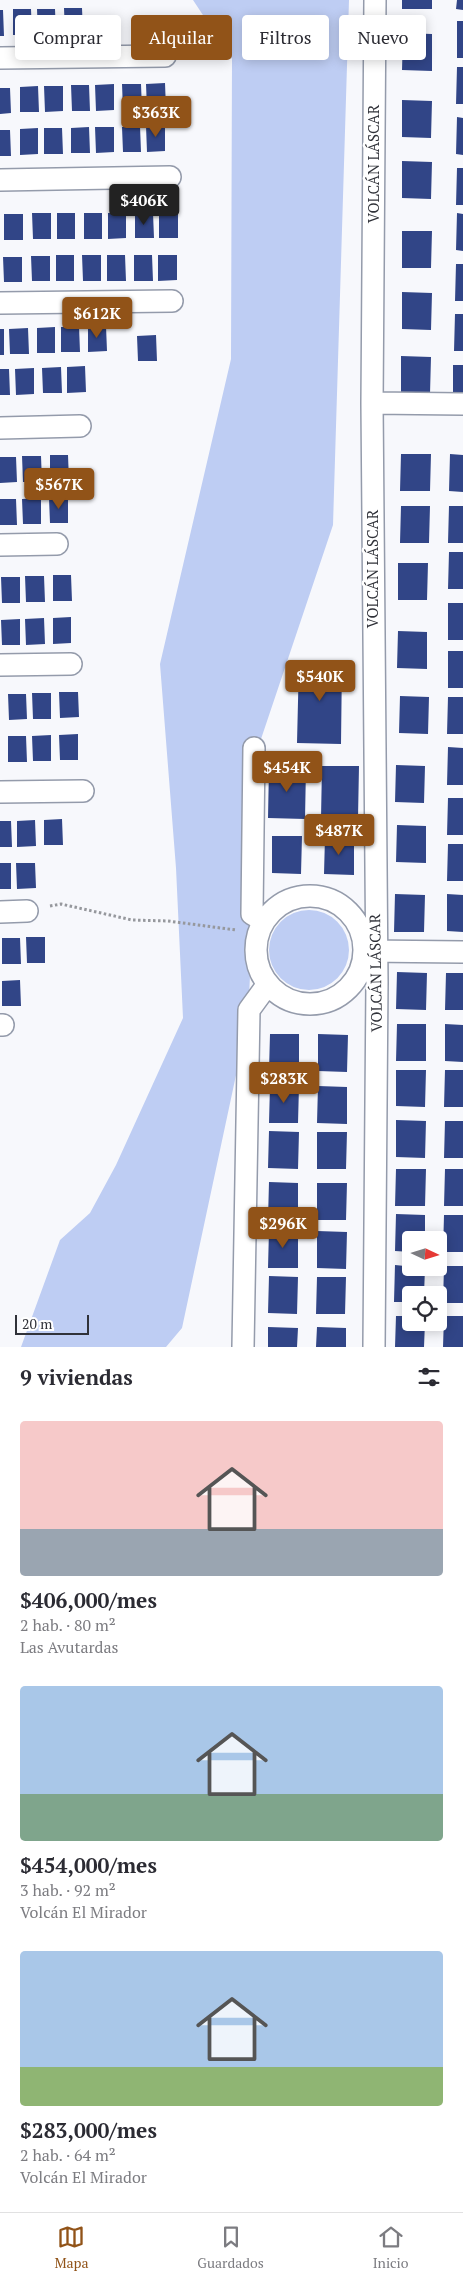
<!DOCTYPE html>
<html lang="es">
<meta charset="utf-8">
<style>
:root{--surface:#fff;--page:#f2f2f3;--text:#2b2b33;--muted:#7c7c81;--line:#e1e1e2;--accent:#915318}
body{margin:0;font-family:"PT Serif",serif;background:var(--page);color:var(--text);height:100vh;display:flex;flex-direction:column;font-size:19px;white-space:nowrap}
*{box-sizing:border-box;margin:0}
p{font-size:16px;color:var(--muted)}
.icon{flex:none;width:28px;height:28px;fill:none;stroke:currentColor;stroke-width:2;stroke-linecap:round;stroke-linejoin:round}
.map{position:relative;height:1347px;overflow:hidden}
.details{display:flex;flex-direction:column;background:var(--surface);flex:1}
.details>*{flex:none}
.banner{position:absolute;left:15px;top:15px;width:434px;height:45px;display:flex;gap:10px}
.needle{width:32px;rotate:94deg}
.buttons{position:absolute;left:402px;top:1231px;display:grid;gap:10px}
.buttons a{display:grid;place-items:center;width:45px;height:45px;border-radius:5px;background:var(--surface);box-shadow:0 2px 12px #0003;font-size:25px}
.scale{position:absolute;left:15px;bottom:12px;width:74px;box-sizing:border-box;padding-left:5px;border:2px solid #303239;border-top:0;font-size:14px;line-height:18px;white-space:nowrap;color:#303239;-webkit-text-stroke:4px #fff;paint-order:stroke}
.price{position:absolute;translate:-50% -42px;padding:0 11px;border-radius:5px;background:var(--accent);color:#fff;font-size:16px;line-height:32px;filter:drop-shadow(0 1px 2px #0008)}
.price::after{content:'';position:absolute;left:50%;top:30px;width:15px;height:11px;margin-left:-8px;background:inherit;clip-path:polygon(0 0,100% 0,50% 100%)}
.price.selected{background:#222;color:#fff}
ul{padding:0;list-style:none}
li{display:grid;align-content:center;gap:10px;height:265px;padding:0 20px}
li span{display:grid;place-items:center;height:155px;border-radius:5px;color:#555}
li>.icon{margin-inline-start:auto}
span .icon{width:90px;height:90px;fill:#fffc;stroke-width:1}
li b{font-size:21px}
h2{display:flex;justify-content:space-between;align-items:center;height:60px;padding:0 20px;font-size:21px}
.tag{padding:0 18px;border-radius:5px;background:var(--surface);box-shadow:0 2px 12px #0003;font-size:18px;line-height:45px}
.tag.selected{background:var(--accent);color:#fff}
.tabs{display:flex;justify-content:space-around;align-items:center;height:70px;border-top:1px solid var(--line);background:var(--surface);font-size:14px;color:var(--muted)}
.tabs a{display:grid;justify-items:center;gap:2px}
.tabs .selected{color:var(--accent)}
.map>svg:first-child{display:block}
.green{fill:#becdf3}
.building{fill:#314587}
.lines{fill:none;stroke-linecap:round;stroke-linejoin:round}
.minor-casing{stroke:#949bab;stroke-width:24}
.path{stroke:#96989d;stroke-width:3;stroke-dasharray:2.5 2.5;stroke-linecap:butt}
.minor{stroke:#fff;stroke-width:21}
.labels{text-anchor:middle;stroke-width:5;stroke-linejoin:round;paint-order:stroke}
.street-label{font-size:15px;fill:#303239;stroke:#fff}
</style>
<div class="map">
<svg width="463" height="1347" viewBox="0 0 463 1347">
<rect width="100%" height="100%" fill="#f7f8fc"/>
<path class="green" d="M 193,0 L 349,0 L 333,525 L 261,739 L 248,1019 L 182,1328 L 166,1347 L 21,1347 L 60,1240 L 90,1213 L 116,1165 L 183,1018 L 176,868 L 160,664 L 231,359 L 232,59 Z
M269 950a40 40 0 1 1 80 0a40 40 0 1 1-80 0Z"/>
<path class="building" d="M 402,0 L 432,0 L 432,9 L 402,9 Z
M 457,0 L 463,0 L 463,10 L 456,9 Z
M 64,8 L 82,8 L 83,33 L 65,34 Z
M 13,9 L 31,9 L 32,35 L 13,35 Z
M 37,9 L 55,9 L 56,34 L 38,35 Z
M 0,10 L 3,10 L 4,36 L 0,36 Z
M 457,21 L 463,21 L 463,58 L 457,58 Z
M 403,33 L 432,34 L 432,71 L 402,70 Z
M 457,67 L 463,67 L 463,104 L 456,104 Z
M 165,83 L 166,109 L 147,109 L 146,84 Z
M 114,84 L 114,110 L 96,111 L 95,85 Z
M 122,84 L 141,84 L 142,110 L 123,110 Z
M 71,85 L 89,85 L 90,111 L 72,111 Z
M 38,86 L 39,112 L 20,112 L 20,87 Z
M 44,86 L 63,86 L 63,111 L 45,112 Z
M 0,88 L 10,88 L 11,113 L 0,114 Z
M 402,100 L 432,101 L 431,138 L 402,137 Z
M 457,117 L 463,118 L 463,155 L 456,154 Z
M 165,125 L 165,151 L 147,152 L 146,126 Z
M 140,126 L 141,152 L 123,152 L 122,127 Z
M 89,127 L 90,153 L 71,153 L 71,128 Z
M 95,127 L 114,127 L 114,152 L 96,153 Z
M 38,128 L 38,154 L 20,155 L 20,129 Z
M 44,128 L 62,128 L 63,154 L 44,154 Z
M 0,130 L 10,130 L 11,156 L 0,156 Z
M 402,161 L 432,162 L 431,199 L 402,198 Z
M 457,168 L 463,168 L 463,205 L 456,205 Z
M 178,212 L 178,238 L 159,238 L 159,213 Z
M 32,213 L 51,213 L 51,239 L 33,239 Z
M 57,213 L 75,213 L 75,239 L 57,239 Z
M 84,213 L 102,213 L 102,239 L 84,239 Z
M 108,213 L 126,213 L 126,238 L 108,239 Z
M 135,213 L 153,213 L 154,238 L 135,238 Z
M 457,213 L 463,214 L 463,251 L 456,250 Z
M 4,214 L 23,214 L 23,240 L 4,240 Z
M 402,231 L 432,231 L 431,268 L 402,268 Z
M 56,255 L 74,255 L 74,281 L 56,281 Z
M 82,255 L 101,255 L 101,281 L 83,281 Z
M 107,255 L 125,255 L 126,281 L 107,281 Z
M 134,255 L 152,255 L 153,281 L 134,281 Z
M 158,255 L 177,255 L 177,280 L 158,281 Z
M 31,256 L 50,256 L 50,281 L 32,281 Z
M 3,257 L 22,257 L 22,282 L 4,282 Z
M 456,264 L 463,264 L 463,301 L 455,301 Z
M 402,292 L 432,293 L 431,330 L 402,329 Z
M 455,314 L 463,314 L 463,351 L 454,351 Z
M 79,326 L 80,352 L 61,352 L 61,327 Z
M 88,326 L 106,326 L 107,351 L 88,352 Z
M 55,327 L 55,353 L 37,353 L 37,328 Z
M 28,328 L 29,354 L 10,354 L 9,329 Z
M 0,329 L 4,329 L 4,355 L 0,355 Z
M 156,335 L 157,361 L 138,361 L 137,336 Z
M 401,356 L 431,357 L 430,394 L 401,393 Z
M 453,365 L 463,365 L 463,402 L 453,402 Z
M 85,366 L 86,392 L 67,393 L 67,367 Z
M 61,367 L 62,393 L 43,393 L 42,368 Z
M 34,368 L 34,394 L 16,395 L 15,369 Z
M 0,369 L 9,369 L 10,395 L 0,395 Z
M 401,454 L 431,454 L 430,491 L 400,491 Z
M 450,454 L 463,455 L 463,492 L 449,491 Z
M 50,455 L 68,455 L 69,481 L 50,481 Z
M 22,456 L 41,456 L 42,482 L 23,482 Z
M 0,457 L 16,457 L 17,482 L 0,483 Z
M 68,497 L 68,523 L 50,523 L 49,498 Z
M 41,498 L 41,524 L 23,524 L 22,499 Z
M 0,499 L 16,499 L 17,525 L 0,525 Z
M 401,506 L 430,506 L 429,543 L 400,543 Z
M 449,506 L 463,506 L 463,543 L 448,543 Z
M 449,552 L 463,552 L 463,589 L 448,589 Z
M 398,563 L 428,563 L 427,600 L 398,600 Z
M 53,575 L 71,575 L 72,601 L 53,601 Z
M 25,576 L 44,576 L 45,602 L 26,602 Z
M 1,577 L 20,577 L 20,603 L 2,603 Z
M 448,603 L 463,603 L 463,640 L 448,640 Z
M 71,617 L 71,643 L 53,644 L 53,618 Z
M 44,618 L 45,644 L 26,645 L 25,619 Z
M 20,619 L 20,645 L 2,645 L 1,620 Z
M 398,631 L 427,632 L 427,669 L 397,668 Z
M 448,651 L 463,651 L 463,688 L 448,688 Z
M 299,660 L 342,661 L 341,744 L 297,743 Z
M 59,692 L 78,692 L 79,717 L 60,718 Z
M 32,693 L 51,693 L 51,719 L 33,719 Z
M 8,694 L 26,694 L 27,719 L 9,720 Z
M 400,696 L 429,697 L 428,734 L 399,733 Z
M 448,697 L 463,697 L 463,734 L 447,734 Z
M 78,734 L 78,760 L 60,760 L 59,735 Z
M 51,735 L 51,761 L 33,761 L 32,736 Z
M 8,736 L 26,736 L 27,762 L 8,762 Z
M 448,747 L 463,748 L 463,785 L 447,785 Z
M 396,765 L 425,766 L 424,803 L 395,802 Z
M 322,766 L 359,766 L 358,818 L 321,818 Z
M 269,767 L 306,767 L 305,819 L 268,818 Z
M 448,798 L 463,798 L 463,835 L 447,835 Z
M 62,819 L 63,845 L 44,845 L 44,820 Z
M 35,820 L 36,846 L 17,847 L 17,821 Z
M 0,821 L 11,821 L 12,847 L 0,847 Z
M 397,825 L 426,826 L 426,863 L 396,862 Z
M 272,836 L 302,836 L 301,874 L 272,873 Z
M 325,837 L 354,838 L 354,875 L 324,874 Z
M 448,844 L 463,844 L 463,881 L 447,881 Z
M 0,863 L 11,863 L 11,889 L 0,889 Z
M 16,863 L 35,863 L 36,888 L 17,889 Z
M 395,894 L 425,895 L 424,932 L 394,932 Z
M 447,894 L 463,895 L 463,932 L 447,931 Z
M 26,937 L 45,937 L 45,963 L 27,963 Z
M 2,938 L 20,938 L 21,964 L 2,964 Z
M 397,972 L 427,973 L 426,1010 L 396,1009 Z
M 446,973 L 463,973 L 463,1010 L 445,1010 Z
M 20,980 L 21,1006 L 2,1006 L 2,981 Z
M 397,1024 L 426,1024 L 426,1061 L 396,1061 Z
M 445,1024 L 463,1025 L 463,1062 L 445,1061 Z
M 270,1034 L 299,1034 L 299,1071 L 269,1071 Z
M 318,1034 L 348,1035 L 347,1072 L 318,1071 Z
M 396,1070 L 426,1070 L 425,1107 L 396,1106 Z
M 445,1070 L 463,1070 L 463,1107 L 444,1107 Z
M 270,1086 L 299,1086 L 298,1123 L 269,1123 Z
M 318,1086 L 347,1087 L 347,1124 L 317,1123 Z
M 396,1120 L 426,1121 L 425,1158 L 396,1157 Z
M 445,1121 L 463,1121 L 463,1158 L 444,1158 Z
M 269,1131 L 299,1132 L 298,1169 L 268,1168 Z
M 317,1132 L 347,1132 L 346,1169 L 317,1169 Z
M 396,1169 L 426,1169 L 425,1206 L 395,1206 Z
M 445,1169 L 463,1169 L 463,1206 L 444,1206 Z
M 269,1182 L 298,1183 L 298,1220 L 268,1219 Z
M 317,1183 L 347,1183 L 346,1220 L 317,1220 Z
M 396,1214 L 425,1215 L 425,1240 L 411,1240 L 411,1252 L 395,1251 Z
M 444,1215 L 463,1215 L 463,1252 L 443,1252 Z
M 269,1230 L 298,1231 L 298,1268 L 268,1268 Z
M 317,1231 L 347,1232 L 346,1269 L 317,1268 Z
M 395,1265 L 425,1268 L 424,1295 L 411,1295 L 411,1302 L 394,1302 Z
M 444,1266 L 463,1266 L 463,1303 L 443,1303 Z
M 269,1276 L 298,1277 L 297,1314 L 268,1313 Z
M 317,1277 L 346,1277 L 345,1314 L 316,1314 Z
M 396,1316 L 411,1316 L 411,1322 L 425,1322 L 424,1347 L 395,1347 Z
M 444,1316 L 463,1316 L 463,1347 L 443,1347 Z
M 268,1327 L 298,1328 L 297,1347 L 268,1347 Z
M 317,1327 L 346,1328 L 346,1347 L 316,1347 Z"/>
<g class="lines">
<defs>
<path id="minor" d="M 0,58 L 165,56
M 0,180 L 170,177
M 0,303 L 172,301
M 372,403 L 463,404
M 0,428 L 80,426
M 0,545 L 57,544
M 0,665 L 71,664
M 254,748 L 252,914 L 264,921
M 0,792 L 83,791
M256 950a54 54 0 1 1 108 0a54 54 0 1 1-108 0Z
M 0,912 L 27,911
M 365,951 L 463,952
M 0,1025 L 3,1025
M 243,1347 L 249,1010 L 268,984
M 374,1347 L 377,982 L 372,403 L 375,0"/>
</defs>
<use href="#minor" class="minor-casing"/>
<path class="path" d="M 50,906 L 61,904 L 132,920 L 168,921 L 236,930"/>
<use href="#minor" class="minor"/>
</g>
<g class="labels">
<g class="street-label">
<text transform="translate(374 164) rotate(-90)" y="5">VOLCÁN LÁSCAR</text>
<text transform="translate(373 569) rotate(-90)" y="5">VOLCÁN LÁSCAR</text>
<text transform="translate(376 973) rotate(-91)" y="5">VOLCÁN LÁSCAR</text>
</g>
</g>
</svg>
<div class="buttons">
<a><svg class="needle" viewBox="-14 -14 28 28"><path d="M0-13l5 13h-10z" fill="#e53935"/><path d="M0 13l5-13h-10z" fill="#7c7c81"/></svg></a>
<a><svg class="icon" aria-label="locate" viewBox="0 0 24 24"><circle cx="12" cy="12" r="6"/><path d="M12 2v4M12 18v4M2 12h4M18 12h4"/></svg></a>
</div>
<div class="scale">20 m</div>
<b class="price" style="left:156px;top:138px">$363K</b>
<b class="price selected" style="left:144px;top:226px">$406K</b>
<b class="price" style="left:97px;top:339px">$612K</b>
<b class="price" style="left:59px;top:510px">$567K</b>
<b class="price" style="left:320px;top:702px">$540K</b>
<b class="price" style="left:287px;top:793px">$454K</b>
<b class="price" style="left:339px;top:856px">$487K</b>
<b class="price" style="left:284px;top:1104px">$283K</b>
<b class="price" style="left:283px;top:1249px">$296K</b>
<div class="banner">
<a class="tag">Comprar</a>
<a class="tag selected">Alquilar</a>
<a class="tag">Filtros</a>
<a class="tag">Nuevo</a>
</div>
</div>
<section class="details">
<h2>9 viviendas<svg class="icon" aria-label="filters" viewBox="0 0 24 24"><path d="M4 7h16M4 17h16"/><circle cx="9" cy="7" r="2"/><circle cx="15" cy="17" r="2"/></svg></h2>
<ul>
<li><span style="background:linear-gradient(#f6c9c9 70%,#9aa5b1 0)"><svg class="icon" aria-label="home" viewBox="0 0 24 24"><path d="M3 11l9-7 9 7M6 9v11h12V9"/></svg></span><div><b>$406,000/mes</b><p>2 hab. · 80 m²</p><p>Las Avutardas</p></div></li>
<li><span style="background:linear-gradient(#a9c7e8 70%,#7fa58c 0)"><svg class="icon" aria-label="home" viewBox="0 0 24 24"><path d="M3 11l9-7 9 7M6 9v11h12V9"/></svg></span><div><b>$454,000/mes</b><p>3 hab. · 92 m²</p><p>Volcán El Mirador</p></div></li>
<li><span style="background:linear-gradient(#a9c7e8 75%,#8fb573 0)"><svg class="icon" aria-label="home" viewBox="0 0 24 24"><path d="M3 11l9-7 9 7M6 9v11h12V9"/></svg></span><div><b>$283,000/mes</b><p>2 hab. · 64 m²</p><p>Volcán El Mirador</p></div></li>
</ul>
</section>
<nav class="tabs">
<a class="selected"><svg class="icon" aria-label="map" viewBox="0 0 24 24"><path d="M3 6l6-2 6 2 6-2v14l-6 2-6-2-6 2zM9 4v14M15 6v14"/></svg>Mapa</a>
<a><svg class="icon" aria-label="saved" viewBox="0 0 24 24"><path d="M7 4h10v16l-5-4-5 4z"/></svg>Guardados</a>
<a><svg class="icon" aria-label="home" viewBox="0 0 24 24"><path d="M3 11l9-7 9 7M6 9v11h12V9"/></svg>Inicio</a>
</nav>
